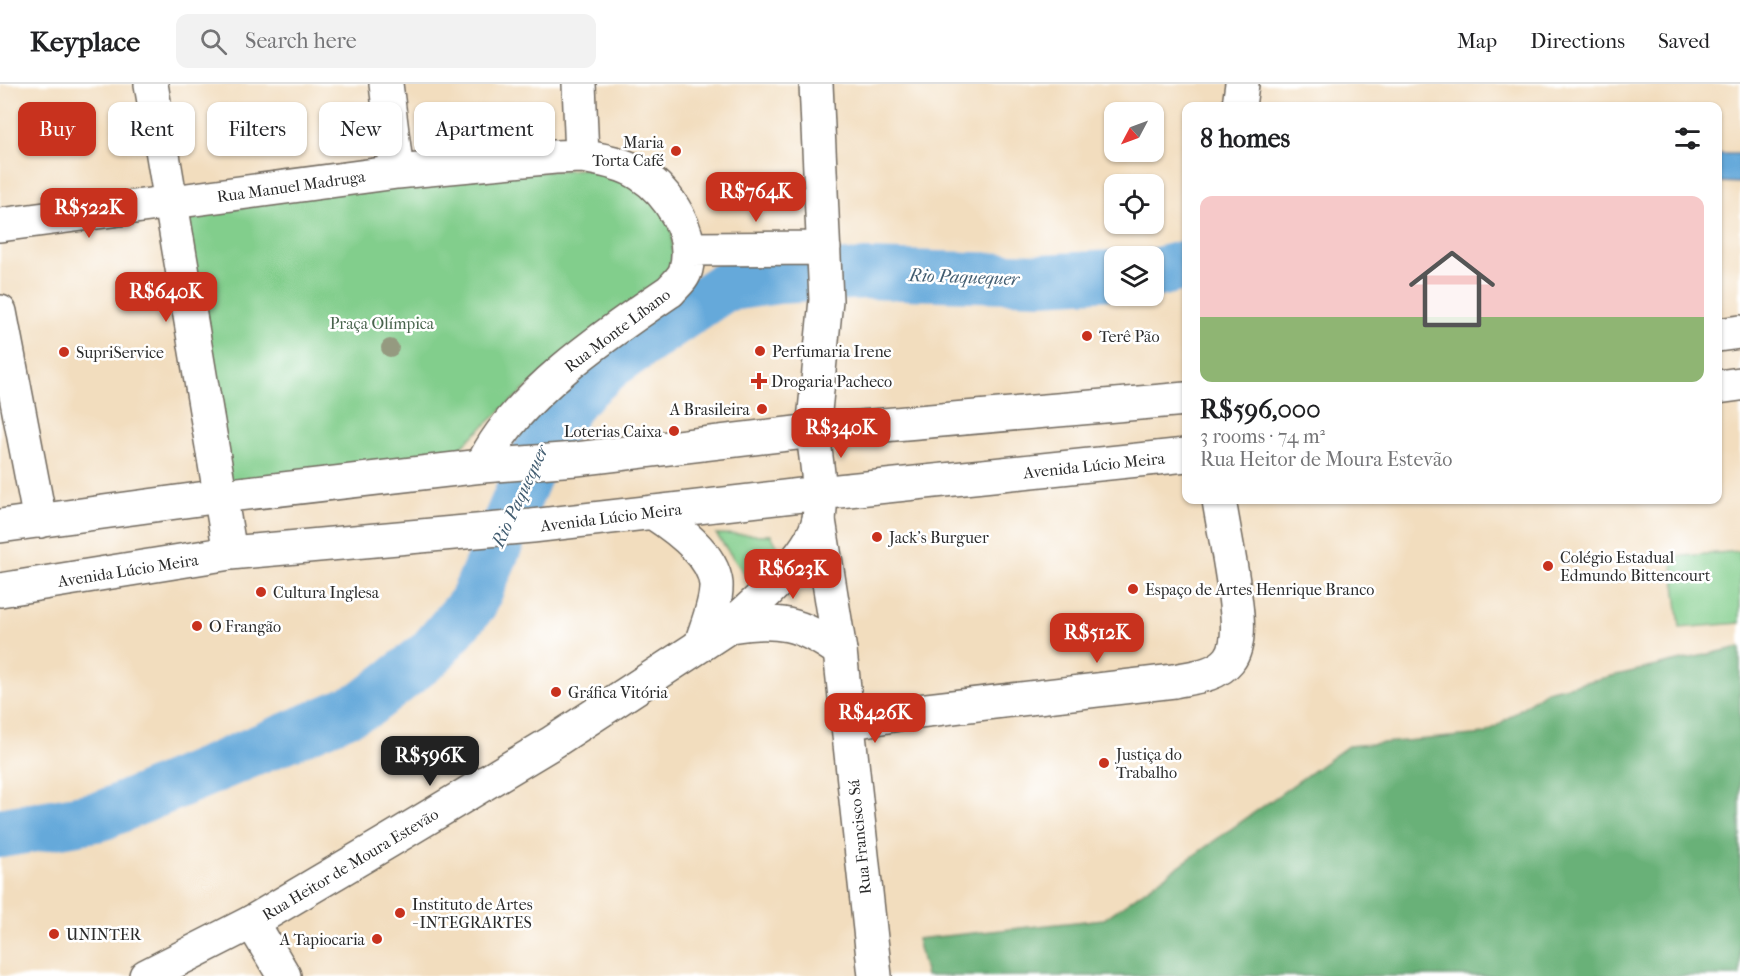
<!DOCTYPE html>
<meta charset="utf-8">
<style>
:root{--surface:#fff;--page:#f2f2f2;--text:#202124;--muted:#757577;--line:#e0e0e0;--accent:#c8321e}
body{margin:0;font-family:"IM FELL French Canon",serif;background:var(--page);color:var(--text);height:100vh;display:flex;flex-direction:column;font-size:22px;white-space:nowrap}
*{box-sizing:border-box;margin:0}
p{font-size:20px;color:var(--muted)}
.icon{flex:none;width:33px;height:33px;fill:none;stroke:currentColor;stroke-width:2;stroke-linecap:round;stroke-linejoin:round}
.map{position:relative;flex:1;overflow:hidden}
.side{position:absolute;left:1182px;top:18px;width:540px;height:402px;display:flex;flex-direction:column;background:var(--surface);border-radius:12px;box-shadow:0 2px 4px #0004}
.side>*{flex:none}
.hud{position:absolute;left:18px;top:18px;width:570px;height:54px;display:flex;gap:12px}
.needle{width:39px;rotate:229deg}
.controls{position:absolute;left:1104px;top:18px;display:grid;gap:12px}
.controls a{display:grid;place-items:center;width:60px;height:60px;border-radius:12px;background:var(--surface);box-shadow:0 2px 4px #0004;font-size:30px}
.price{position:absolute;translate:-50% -51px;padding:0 14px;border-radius:12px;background:var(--accent);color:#fff;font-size:20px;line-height:39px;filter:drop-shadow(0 2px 3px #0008)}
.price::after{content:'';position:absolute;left:50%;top:36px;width:18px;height:14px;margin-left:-9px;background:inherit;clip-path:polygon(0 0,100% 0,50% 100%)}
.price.current{background:#222;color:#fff}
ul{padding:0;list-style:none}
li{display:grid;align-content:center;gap:12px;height:318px;padding:0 18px}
li span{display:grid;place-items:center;height:186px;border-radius:12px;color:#555}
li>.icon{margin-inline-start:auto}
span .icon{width:108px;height:108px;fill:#fffc;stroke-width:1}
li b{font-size:26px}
h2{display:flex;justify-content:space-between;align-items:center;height:72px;padding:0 18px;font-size:26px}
.chip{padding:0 21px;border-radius:12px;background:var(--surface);box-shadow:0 2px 4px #0004;font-size:21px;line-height:54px}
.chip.current{background:var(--accent);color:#fff}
header{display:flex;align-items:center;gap:36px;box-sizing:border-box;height:84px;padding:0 30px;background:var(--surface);border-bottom:2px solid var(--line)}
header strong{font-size:28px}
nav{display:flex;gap:33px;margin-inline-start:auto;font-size:21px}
.search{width:420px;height:54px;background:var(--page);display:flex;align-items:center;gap:15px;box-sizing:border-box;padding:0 21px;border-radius:12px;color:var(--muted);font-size:22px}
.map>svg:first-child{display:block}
.green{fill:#82ce8c;stroke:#567c5c;stroke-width:1.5}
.forest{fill:#69b178;stroke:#4a6e52;stroke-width:1.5}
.water{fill:#65a9da;stroke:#486a82;stroke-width:1.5}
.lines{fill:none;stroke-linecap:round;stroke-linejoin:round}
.river{stroke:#65a9da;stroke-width:50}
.minor-casing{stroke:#71695e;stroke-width:36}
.major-casing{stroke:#71695e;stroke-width:36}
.minor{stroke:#fff;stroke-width:33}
.major{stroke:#fff;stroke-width:33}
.tree{fill:#959a80}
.poi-dot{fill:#c8321e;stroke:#fff;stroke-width:2}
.labels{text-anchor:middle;stroke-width:5;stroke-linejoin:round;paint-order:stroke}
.poi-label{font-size:16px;fill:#2b2b2b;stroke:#fff;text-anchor:start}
.street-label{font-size:16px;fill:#2b2b2b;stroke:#fff}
.park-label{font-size:16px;fill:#49644d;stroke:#fff}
.water-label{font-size:18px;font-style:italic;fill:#425d71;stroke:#fff}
</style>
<header>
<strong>Keyplace</strong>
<div class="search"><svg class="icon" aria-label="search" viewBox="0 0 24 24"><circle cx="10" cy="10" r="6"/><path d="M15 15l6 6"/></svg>Search here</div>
<nav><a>Map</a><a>Directions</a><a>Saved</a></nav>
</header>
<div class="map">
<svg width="1740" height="892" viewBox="0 0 1740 892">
<rect width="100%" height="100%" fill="#fff"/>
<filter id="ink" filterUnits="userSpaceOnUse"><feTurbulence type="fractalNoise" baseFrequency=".0167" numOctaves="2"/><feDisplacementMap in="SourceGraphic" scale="12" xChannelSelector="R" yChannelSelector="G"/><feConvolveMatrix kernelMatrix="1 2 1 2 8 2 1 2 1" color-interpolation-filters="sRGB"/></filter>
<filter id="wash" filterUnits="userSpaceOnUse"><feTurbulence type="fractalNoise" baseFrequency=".008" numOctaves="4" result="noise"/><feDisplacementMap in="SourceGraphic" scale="24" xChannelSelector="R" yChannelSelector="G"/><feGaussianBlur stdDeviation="1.35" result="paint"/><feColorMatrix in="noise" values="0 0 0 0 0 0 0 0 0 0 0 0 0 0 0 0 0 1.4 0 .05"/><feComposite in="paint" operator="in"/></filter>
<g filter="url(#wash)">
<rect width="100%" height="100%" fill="#f2ddbe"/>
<path class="green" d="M 614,83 L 673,133 L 671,201 L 525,305 L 454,369 L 228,403 L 186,133 L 393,97 Z
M 716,450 L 771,451 L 780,467 L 753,502 Z
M 1740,467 L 1740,539 L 1680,544 L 1672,473 Z"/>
<path class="forest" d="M 1740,563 L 1740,892 L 926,892 L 917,855 L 1104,835 L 1348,662 L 1485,650 L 1546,607 Z"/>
<path class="water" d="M 1718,70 L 1740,70 L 1740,99 L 1718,98 Z"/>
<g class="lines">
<path class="river" d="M 1154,189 L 1186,181
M 0,749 L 101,732 L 366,620 L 430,570 L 473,519 L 535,373 L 573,314 L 612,279 L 724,203 L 778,195 L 867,190 L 1041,195 L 1114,191"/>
</g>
</g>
<g filter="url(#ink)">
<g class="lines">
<defs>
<path id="minor" d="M 386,0 L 397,88
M 0,141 L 397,88 L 555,73 L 582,72
M 688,165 L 824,164
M 0,228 L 40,437
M 813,347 L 826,216 L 816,0
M 482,382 C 513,313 608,249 670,207 C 676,200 684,194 686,185 C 696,149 668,108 640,90 C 623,79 602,76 582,72 L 579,0
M 819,436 L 840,567 L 875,892
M 847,639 L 910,628 L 1174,597 C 1193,593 1216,592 1229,576 C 1238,565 1238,544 1237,531 C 1234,493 1225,453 1219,416
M 252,838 L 284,892"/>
<path id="major" d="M 151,0 L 230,469
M 1239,22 L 1242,0
M 1718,251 L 1740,248
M 1718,303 L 1740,300
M 652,428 C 675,443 713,470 716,500 C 717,519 706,543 701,560
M 0,442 L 221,412 L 482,382 L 576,375 L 813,347 L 1186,315
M 0,506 L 230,469 L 532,442 L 819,409 L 1186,371
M 730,542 C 777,534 801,539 840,567
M 146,892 L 252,838 L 389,757 L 550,660 L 730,542 C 756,519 812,471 819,435 C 823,411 815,372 813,347"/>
</defs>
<use href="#minor" class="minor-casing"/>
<use href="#major" class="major-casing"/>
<use href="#minor" class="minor"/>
<use href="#major" class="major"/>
</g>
<circle class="tree" cx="390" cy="264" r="9"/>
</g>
<g class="poi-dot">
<circle cx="676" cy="67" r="6"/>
<circle cx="1087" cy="252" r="6"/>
<circle cx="760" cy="267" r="6"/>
<circle cx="64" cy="268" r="6"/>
<path d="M756 288h6v6h6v6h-6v6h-6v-6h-6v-6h6z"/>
<circle cx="762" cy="325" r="6"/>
<circle cx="674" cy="347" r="6"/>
<circle cx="877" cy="453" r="6"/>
<circle cx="1548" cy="482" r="6"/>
<circle cx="1133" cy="505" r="6"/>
<circle cx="261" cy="508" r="6"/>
<circle cx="197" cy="542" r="6"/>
<circle cx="556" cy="608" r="6"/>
<circle cx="1104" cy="679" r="6"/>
<circle cx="400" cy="829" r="6"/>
<circle cx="54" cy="850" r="6"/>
<circle cx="377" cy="855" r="6"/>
</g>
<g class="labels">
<g class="poi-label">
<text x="664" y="64" text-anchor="end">Maria<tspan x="664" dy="18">Torta Café</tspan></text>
<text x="1099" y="258">Terê Pão</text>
<text x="772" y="273">Perfumaria Irene</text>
<text x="76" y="274">SupriService</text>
<text x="771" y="303">Drogaria Pacheco</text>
<text x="750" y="331" text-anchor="end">A Brasileira</text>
<text x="662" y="353" text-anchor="end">Loterias Caixa</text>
<text x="889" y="459">Jack's Burguer</text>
<text x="1560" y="479">Colégio Estadual<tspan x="1560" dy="18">Edmundo Bittencourt</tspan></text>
<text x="1145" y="511">Espaço de Artes Henrique Branco</text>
<text x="273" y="514">Cultura Inglesa</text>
<text x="209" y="548">O Frangão</text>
<text x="568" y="614">Gráfica Vitória</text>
<text x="1116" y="676">Justiça do<tspan x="1116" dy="18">Trabalho</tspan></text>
<text x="412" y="826">Instituto de Artes<tspan x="412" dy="18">- INTEGRARTES</tspan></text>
<text x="66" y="856">UNINTER</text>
<text x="365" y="861" text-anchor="end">A Tapiocaria</text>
</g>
<g class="street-label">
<text transform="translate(291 102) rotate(-8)" y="6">Rua Manuel Madruga</text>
<text transform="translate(617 246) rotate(-37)" y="6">Rua Monte Líbano</text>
<text transform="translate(1094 381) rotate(-6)" y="6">Avenida Lúcio Meira</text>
<text transform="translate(611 433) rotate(-7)" y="6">Avenida Lúcio Meira</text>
<text transform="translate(128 486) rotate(-9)" y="6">Avenida Lúcio Meira</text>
<text transform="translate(859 753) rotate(-96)" y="6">Rua Francisco Sá</text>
<text transform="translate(350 780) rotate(-31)" y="6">Rua Heitor de Moura Estevão</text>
</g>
<g class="park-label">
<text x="382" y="245">Praça Olímpica</text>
</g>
<g class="water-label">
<text transform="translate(964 193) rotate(2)" y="6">Rio Paquequer</text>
<text transform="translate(520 412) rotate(-65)" y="6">Rio Paquequer</text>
</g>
</g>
</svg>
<div class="controls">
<a><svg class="needle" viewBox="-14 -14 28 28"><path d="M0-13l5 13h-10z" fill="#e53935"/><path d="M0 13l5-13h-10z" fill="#757577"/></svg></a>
<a><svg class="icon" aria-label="locate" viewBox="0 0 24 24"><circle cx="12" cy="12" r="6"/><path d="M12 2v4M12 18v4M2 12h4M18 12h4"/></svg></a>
<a><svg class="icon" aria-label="layers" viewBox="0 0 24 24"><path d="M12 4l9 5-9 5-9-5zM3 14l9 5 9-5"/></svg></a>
</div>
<b class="price" style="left:756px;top:139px">R$764K</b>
<b class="price" style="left:89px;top:155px">R$522K</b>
<b class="price" style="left:166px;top:239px">R$640K</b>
<b class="price" style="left:841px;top:375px">R$340K</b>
<b class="price" style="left:793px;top:516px">R$623K</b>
<b class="price" style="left:1097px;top:580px">R$512K</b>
<b class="price" style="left:875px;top:660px">R$426K</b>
<b class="price current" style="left:430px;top:703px">R$596K</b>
<div class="hud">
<a class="chip current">Buy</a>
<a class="chip">Rent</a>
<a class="chip">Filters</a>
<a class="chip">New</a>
<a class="chip">Apartment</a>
</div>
<section class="side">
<h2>8 homes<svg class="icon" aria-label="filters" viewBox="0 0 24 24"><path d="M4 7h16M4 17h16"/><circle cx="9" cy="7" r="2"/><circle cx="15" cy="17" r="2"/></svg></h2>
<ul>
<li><span style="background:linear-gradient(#f6c9c9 65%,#8fb573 0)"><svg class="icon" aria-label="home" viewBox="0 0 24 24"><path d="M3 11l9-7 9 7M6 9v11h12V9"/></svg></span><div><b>R$596,000</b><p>3 rooms · 74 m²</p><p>Rua Heitor de Moura Estevão</p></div></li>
</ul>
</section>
</div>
